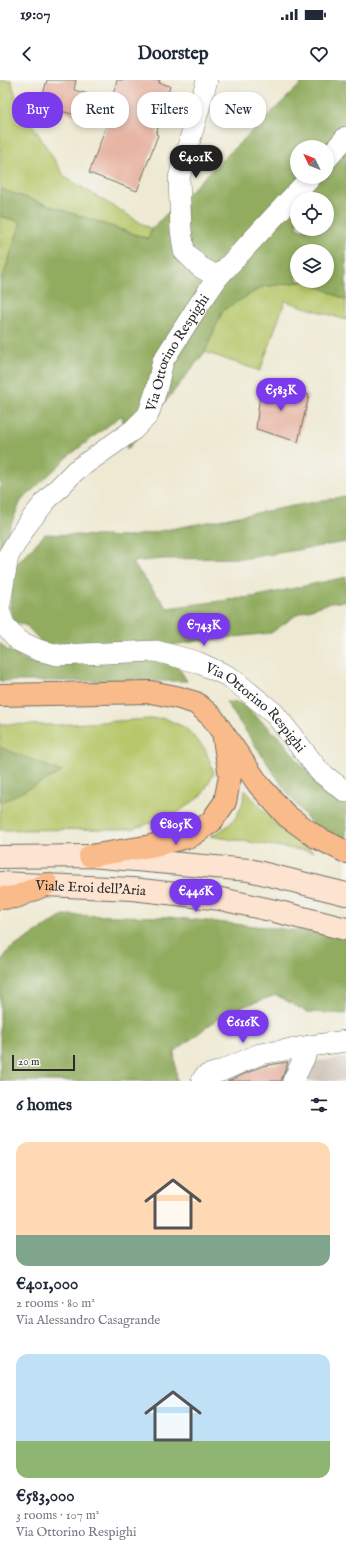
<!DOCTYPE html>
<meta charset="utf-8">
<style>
:root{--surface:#fff;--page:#f6f6f7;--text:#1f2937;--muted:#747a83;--accent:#7c3aed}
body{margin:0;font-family:"IM FELL English",serif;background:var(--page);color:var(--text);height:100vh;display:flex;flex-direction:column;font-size:15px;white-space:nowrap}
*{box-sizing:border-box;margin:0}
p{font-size:13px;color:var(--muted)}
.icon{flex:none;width:22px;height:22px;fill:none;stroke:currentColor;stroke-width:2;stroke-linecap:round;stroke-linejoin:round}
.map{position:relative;height:1001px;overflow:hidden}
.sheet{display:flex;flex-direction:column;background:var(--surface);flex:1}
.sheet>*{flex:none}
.guide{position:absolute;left:12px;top:12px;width:322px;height:36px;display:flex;gap:8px}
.needle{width:26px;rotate:313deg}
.tools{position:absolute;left:290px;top:60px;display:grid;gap:8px}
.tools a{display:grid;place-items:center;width:44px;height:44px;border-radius:50%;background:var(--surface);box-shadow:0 2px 6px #0003;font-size:20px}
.scale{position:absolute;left:12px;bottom:10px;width:63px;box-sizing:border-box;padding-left:4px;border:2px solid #2b2b2b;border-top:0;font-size:11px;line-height:14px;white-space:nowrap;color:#2b2b2b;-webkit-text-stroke:3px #f6f6f2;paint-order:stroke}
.price{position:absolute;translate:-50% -34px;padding:0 9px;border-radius:14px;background:var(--accent);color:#fff;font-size:13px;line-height:26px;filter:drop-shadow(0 1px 2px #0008)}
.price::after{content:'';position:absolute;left:50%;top:24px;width:12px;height:9px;margin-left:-6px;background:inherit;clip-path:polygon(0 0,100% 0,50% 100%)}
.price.on{background:#222;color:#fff}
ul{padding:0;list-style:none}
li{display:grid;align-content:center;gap:8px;height:212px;padding:0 16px}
li span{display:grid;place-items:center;height:124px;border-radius:12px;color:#555}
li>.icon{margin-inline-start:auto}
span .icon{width:72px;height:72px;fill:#fffc;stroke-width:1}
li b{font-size:17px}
h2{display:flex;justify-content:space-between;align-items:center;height:48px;padding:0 16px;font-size:17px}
.chip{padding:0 14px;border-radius:16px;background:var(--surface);box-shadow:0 2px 6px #0003;font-size:14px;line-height:36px}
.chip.on{background:var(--accent);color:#fff}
.status{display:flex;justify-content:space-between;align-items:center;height:28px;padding:0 20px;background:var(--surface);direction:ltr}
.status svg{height:11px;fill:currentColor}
header{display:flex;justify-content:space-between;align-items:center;height:52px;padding:0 16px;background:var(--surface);font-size:18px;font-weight:700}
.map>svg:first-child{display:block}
.industrial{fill:#cec2b9}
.green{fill:#b7c76a;stroke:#71794a}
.forest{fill:#91ac5e;stroke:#5e6c44;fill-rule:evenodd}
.building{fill:#e7b5a4}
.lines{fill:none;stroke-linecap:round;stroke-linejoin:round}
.minor-casing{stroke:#6f6e65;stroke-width:22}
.secondary-casing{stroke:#6f6e65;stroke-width:24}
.trunk-casing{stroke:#6f6e65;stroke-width:24}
.minor{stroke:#fff;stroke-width:21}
.secondary{stroke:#fde4d1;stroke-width:22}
.trunk{stroke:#fabb8b;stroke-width:22}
.labels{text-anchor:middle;stroke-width:4;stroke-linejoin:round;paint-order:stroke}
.street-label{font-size:14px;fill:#2b2b2b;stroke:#f6f6f2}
</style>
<div class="status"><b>19:07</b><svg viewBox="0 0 49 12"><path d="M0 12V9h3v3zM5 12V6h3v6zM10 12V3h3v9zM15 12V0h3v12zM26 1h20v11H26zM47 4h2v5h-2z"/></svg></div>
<header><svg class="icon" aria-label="back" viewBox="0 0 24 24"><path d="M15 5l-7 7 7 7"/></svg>Doorstep<svg class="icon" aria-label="heart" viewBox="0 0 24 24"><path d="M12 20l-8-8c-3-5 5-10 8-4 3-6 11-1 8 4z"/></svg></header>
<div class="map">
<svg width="346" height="1001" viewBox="0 0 346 1001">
<rect width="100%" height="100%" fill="#f6f6f2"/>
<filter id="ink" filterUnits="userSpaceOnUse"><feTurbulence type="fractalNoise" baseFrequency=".025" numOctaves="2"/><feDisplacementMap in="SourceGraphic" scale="8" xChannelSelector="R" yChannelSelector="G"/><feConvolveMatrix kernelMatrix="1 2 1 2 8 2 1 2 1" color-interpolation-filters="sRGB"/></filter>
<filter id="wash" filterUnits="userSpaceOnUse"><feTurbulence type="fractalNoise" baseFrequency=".012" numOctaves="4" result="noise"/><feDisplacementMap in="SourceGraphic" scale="16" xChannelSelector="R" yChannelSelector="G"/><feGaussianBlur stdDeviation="0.9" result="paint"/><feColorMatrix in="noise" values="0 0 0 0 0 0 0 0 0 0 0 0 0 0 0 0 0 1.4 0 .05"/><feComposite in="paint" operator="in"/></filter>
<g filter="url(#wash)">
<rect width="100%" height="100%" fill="#eee9d2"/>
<path class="industrial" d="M 346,978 L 346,1001 L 219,1001 L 251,988 Z"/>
<path class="green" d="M 0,0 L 11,0 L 17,20 L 65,97 L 151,149 L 149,159 L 0,109 Z
M 0,136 L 21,142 L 0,206 Z
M 307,201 L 346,220 L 346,240 L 285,221 L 260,291 L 205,272 L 223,230 L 262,207 Z
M 164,638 L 186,648 L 205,669 L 214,693 L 202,715 L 173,736 L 131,749 L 0,750 L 0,644 L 56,645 Z
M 245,710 L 278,746 L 314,772 L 210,756 C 233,746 242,734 245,710 Z"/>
<path class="forest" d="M 305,0 L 346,0 L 346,220 L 307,201 L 262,207 L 223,230 L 205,272 L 127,370 L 122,335 L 71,374 L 21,421 L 0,470 L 0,206 L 21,142 L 0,136 L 0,109 L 148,159 L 151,149 ZM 297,67 L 327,67 L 327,97 L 297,97 ZM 297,119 L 327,119 L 327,149 L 297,149 ZM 297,171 L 327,171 L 327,201 L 297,201 Z
M 346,416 L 346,462 L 248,478 L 163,479 L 132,482 L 167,528 L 258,516 L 346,497 L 346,521 L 330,523 L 299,533 L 271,553 L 197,561 L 173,565 L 173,579 L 187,601 L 0,601 L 0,563 L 7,570 L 34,584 L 46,580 L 44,565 L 27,546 L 13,541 L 10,528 L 13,488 L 45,454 L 128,457 Z
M 226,622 L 240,623 L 249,630 L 282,660 L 310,696 L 346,725 L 346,763 L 316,749 L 288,714 Z
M 0,667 L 62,692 L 0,723 Z
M 64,835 L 169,837 L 339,855 L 346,861 L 346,934 L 307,932 L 276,915 L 225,933 L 174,972 L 177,1001 L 127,1001 L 122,999 L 121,1001 L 0,1001 L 0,883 L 9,870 Z"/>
<g id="blocks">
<path class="building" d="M 47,0 L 76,0 L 74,10 L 111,21 L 117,0 L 160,0 L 159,3 L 170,6 L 156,54 L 158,55 L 137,111 L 89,93 L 107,44 L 40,25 Z
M 261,304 L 309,315 L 298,362 L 256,349 Z
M 288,982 L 281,1001 L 228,1001 L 263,986 Z"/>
</g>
</g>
<g filter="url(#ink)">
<use href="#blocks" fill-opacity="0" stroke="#6f6e65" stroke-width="1"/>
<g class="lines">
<defs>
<g id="minor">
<path d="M 207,0 L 179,98 L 181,150 L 184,171 L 200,187 L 218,197"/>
<path d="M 327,79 L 346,57"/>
<path id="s1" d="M 0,524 L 8,476 L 26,446 L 45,422 L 75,391 L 133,350 L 148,335 L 156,311 L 163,281 L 194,232 L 218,197 L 311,97"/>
<path id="s2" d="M 0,532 L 4,545 L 19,561 L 38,570 L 58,575 L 156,571 L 197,582 L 230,597 L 274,633 L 320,692 L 346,712"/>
<path d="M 202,1001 L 205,996 L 221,991 L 260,974 L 310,966"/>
<path d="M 293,1001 L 310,966 L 346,961"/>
</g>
<g id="secondary">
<path d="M 0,777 L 90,776 L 249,790 L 346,814"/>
<path id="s3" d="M 0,803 L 132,809 L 221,819 L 275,831 L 346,849"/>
</g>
<path id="trunk" d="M 0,615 L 151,612 L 176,617 L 196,623 L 212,637 L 259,705 L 287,736 L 316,757 L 346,772
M 90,776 L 151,766 L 191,756 L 211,742 L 225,722 L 230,696 L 224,659
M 0,818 L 16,817 L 47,804"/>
</defs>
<use href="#minor" class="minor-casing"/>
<use href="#secondary" class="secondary-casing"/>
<use href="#trunk" class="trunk-casing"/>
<use href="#minor" class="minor"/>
<use href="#secondary" class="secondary"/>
<use href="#trunk" class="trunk"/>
</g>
</g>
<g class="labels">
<g class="street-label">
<text dy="5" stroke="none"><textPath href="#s1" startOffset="319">Via Ottorino Respighi</textPath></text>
<text dy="5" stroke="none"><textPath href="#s2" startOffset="293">Via Ottorino Respighi</textPath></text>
<text dy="5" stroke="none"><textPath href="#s3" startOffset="91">Viale Eroi dell'Aria</textPath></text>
</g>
</g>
</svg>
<div class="tools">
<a><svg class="needle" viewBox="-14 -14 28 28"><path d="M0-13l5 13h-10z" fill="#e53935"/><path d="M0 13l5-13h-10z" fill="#747a83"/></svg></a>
<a><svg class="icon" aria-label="locate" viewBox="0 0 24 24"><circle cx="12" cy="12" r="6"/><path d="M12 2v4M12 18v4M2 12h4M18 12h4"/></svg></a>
<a><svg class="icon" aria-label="layers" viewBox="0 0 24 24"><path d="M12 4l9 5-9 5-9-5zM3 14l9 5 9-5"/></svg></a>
</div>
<div class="scale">20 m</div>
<b class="price on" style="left:196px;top:99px">€401K</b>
<b class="price" style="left:281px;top:332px">€583K</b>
<b class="price" style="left:204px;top:567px">€743K</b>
<b class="price" style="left:176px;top:766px">€805K</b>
<b class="price" style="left:196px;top:833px">€446K</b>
<b class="price" style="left:243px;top:964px">€616K</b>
<div class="guide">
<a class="chip on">Buy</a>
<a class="chip">Rent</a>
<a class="chip">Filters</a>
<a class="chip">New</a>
</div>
</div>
<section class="sheet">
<h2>6 homes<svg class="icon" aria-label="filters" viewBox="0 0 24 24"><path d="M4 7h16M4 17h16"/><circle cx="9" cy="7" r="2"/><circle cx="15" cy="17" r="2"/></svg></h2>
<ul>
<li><span style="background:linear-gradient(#ffd9b3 75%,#7fa58c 0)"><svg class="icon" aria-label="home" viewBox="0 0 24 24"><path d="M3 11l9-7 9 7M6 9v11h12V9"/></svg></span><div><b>€401,000</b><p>2 rooms · 80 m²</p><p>Via Alessandro Casagrande</p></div></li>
<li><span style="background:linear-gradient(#bfe0f5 70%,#8fb573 0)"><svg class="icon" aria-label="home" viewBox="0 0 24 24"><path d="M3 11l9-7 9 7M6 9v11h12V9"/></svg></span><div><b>€583,000</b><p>3 rooms · 107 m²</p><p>Via Ottorino Respighi</p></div></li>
</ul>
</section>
